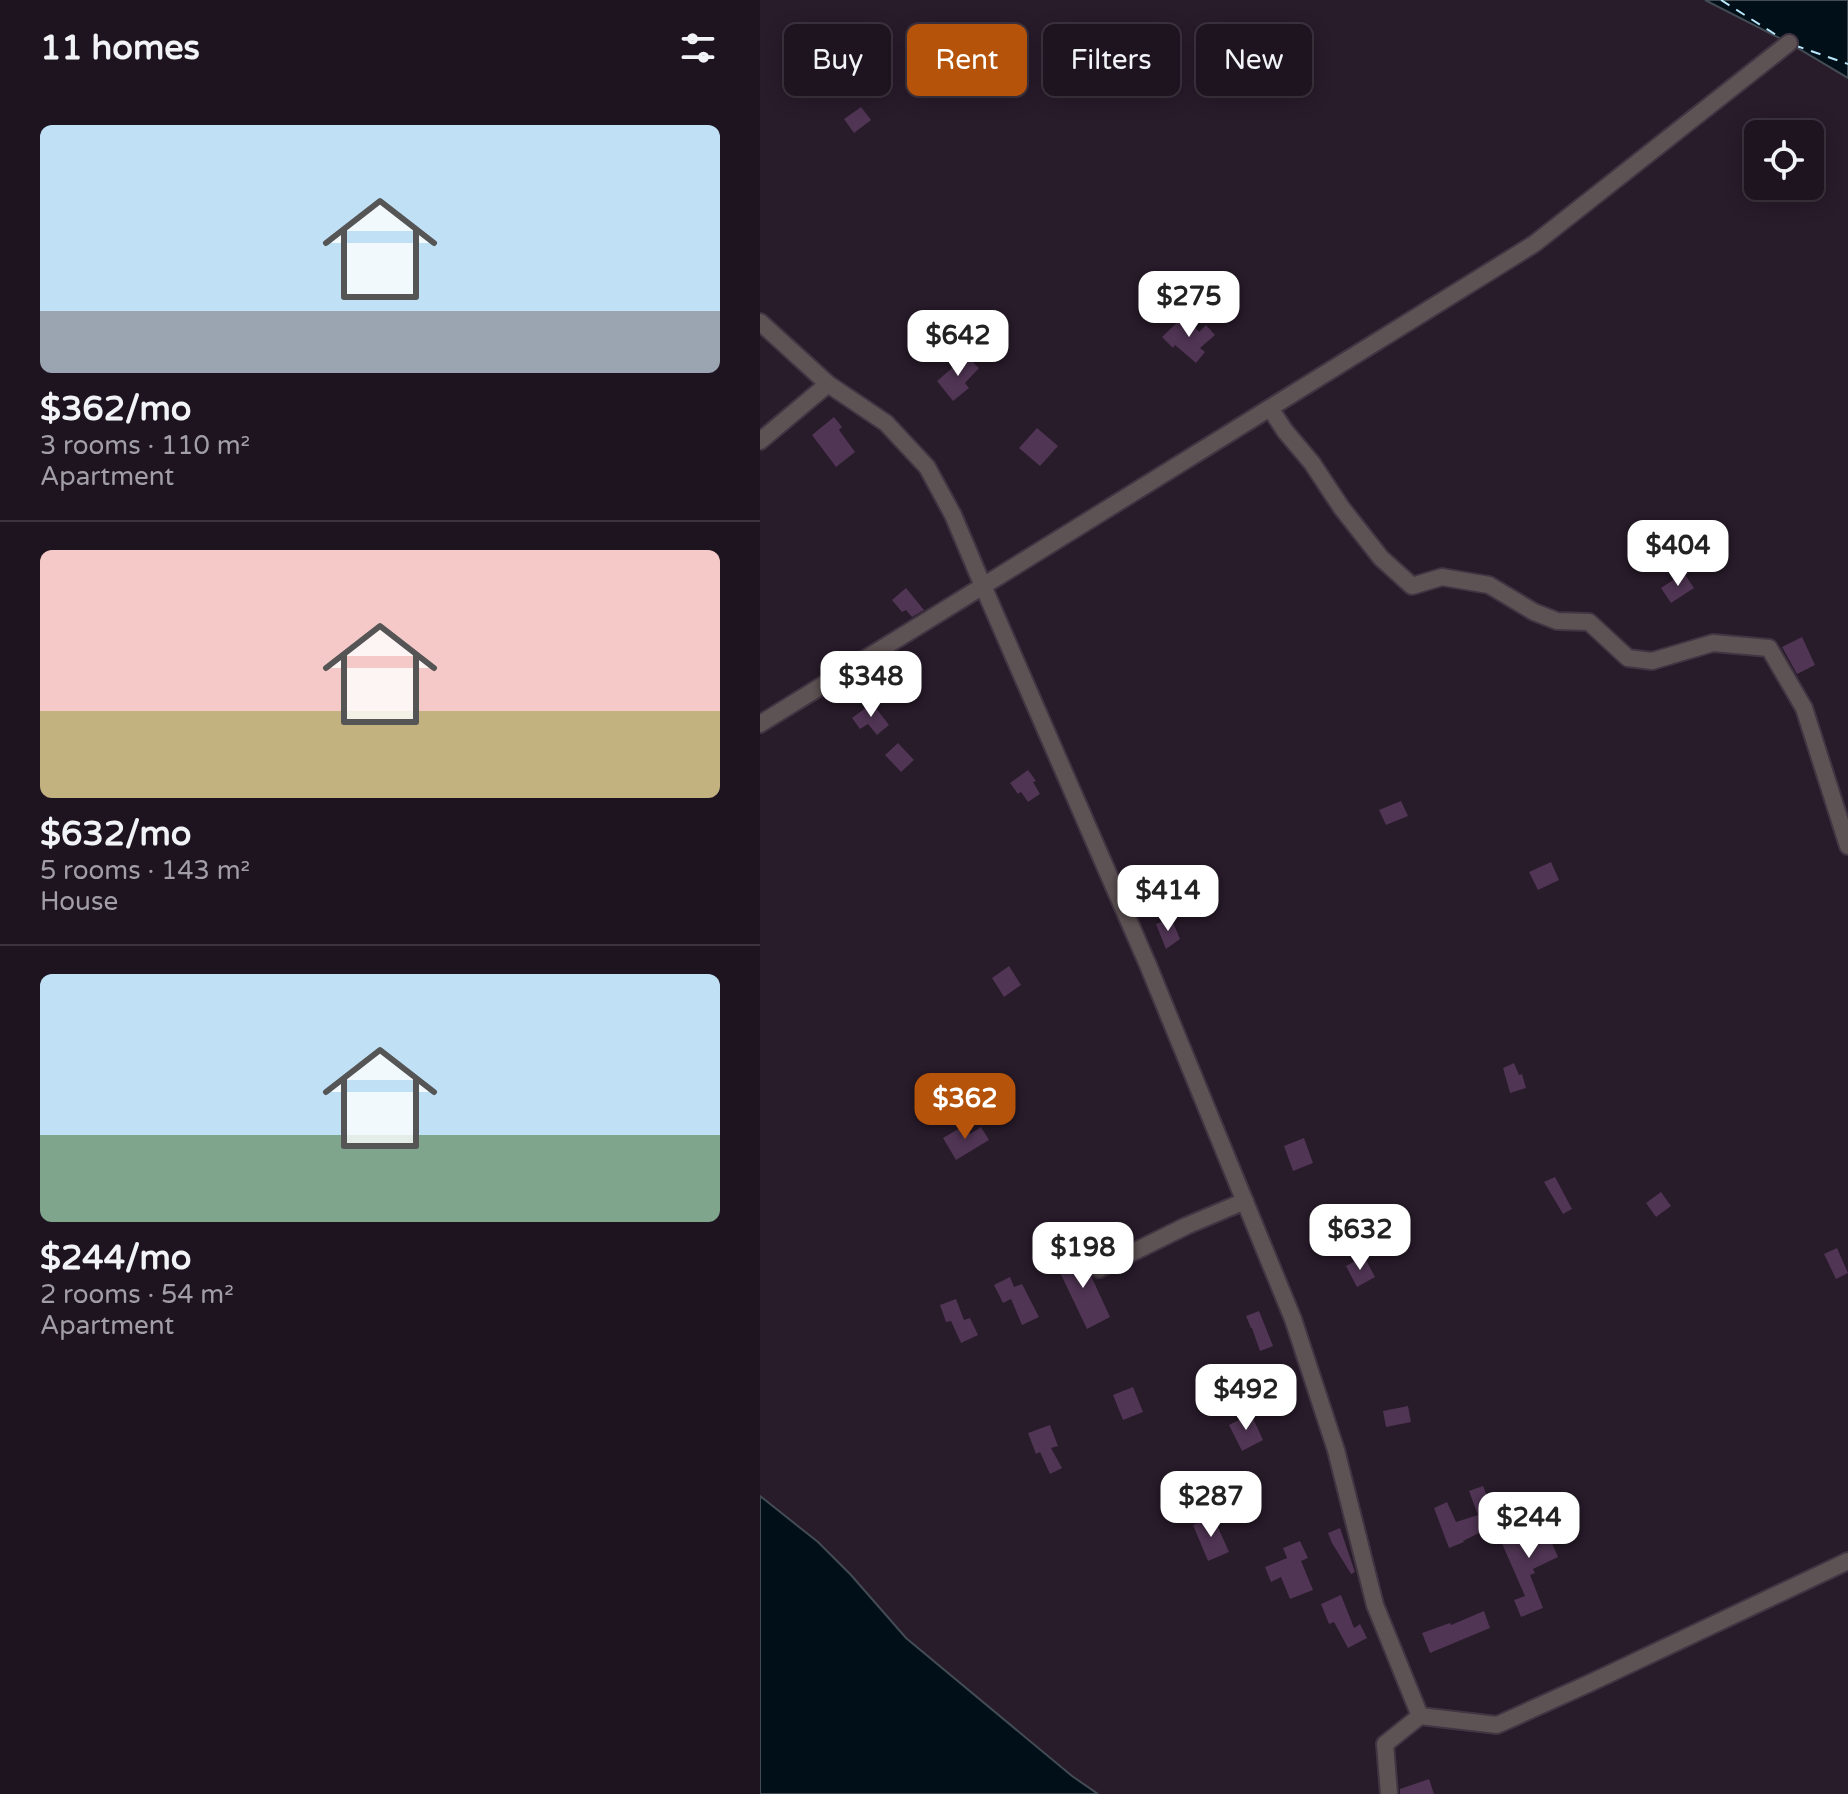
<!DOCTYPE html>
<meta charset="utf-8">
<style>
:root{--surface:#1e1420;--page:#261d29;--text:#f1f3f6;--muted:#a19ea5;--line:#3c333e;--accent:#b45309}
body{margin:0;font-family:"Varela Round",sans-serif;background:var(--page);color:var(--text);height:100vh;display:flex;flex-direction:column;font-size:30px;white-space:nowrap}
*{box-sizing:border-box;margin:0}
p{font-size:26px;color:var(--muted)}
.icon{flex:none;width:44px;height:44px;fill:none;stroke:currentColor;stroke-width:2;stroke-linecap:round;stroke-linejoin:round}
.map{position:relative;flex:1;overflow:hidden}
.sheet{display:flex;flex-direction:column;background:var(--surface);width:760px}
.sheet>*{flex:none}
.banner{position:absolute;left:24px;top:24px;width:760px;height:72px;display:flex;gap:16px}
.buttons{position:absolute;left:984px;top:120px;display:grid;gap:16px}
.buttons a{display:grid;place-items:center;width:80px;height:80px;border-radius:12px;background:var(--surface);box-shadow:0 4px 20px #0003,0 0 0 2px var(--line);font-size:40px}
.price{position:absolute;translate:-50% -68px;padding:0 18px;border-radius:16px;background:#fff;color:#222;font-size:26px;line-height:52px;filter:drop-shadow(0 2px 4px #0008)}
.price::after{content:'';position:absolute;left:50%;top:48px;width:24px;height:18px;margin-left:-12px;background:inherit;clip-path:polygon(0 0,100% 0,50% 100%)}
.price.current{background:var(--accent);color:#fff}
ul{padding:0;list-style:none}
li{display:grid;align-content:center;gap:16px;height:424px;padding:0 40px}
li+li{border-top:2px solid var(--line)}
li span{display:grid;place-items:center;height:248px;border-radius:12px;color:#555}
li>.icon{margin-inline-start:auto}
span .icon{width:144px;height:144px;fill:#fffc;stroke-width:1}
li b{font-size:34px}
h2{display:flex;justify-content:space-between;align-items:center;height:96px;padding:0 40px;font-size:34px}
.chip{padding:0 28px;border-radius:12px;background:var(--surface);box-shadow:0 4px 20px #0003,0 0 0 2px var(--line);font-size:28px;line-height:72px}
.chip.current{background:var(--accent);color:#fff}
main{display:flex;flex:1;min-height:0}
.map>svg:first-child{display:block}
.water{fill:#000f18;stroke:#434b54;stroke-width:2}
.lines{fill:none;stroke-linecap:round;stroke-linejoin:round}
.ferry{stroke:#b8e6fa;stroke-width:2;stroke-dasharray:10 8;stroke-linecap:butt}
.building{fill:#503554}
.minor-casing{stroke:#423543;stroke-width:20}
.minor{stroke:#5e5354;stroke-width:16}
</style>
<main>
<section class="sheet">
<h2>11 homes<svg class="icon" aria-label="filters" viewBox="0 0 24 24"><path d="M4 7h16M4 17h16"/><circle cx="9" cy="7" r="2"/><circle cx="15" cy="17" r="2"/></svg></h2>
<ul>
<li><span style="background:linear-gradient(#bfe0f5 75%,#9aa5b1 0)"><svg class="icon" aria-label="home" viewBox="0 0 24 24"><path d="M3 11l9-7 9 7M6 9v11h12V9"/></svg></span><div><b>$362/mo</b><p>3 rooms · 110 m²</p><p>Apartment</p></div></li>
<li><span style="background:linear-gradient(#f6c9c9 65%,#c2b280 0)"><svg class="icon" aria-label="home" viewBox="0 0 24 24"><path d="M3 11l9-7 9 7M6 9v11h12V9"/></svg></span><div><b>$632/mo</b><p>5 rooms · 143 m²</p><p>House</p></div></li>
<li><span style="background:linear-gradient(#bfe0f5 65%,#7fa58c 0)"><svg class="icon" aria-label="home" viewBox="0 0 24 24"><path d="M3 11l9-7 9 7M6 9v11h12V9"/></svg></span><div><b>$244/mo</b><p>2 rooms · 54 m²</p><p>Apartment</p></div></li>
</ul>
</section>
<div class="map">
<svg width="1088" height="1794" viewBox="0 0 1088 1794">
<rect width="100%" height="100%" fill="#281b2a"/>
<path class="water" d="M 945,0 L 1088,0 L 1088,78 L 1029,43 Z
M 0,1496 L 58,1542 L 91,1575 L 146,1638 L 312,1776 L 338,1794 L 0,1794 Z"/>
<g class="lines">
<path class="ferry" d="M 961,0 L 1021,38
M 1034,45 L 1088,64"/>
</g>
<path class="building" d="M 101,107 L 111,120 L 94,133 L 84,119 Z
M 424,316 L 439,332 L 446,325 L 455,335 L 440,348 L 445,352 L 436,363 L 415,345 L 413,348 L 402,337 Z
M 206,356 L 219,368 L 205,383 L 209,388 L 193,401 L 177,381 Z
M 74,417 L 82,427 L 79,430 L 95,452 L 76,467 L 52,435 Z
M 277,428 L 298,446 L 280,466 L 259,448 Z
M 924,573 L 934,588 L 911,603 L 901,588 Z
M 146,588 L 164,610 L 152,617 L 146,610 L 142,612 L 132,600 Z
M 1042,637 L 1055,665 L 1037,674 L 1022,647 Z
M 112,703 L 129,725 L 117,735 L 108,724 L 100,729 L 92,718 Z
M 138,743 L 154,760 L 141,772 L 125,755 Z
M 268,770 L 276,781 L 273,782 L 280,794 L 268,802 L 261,792 L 258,794 L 250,783 Z
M 641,801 L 648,816 L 626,825 L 619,810 Z
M 791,862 L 799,880 L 778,890 L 769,872 Z
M 411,918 L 420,939 L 406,949 L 396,924 Z
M 249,966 L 261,985 L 244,997 L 232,978 Z
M 754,1063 L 759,1075 L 762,1074 L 766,1088 L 750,1093 L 743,1068 Z
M 205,1125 L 210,1134 L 221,1127 L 229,1140 L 196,1160 L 183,1138 Z
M 544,1138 L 553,1163 L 533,1171 L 524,1146 Z
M 795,1177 L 812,1209 L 803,1214 L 784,1182 Z
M 901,1192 L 911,1206 L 896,1217 L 886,1203 Z
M 1077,1248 L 1088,1273 L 1076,1279 L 1064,1254 Z
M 320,1252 L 350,1317 L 327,1329 L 296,1264 Z
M 604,1256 L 615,1277 L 597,1287 L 586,1266 Z
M 250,1277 L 254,1287 L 262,1284 L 279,1317 L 262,1325 L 251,1299 L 243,1303 L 234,1285 Z
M 196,1299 L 204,1320 L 210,1318 L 218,1335 L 201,1343 L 191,1321 L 186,1322 L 180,1305 Z
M 499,1311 L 513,1346 L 500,1351 L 492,1328 L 491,1328 L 486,1316 Z
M 373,1387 L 383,1412 L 363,1420 L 353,1395 Z
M 648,1406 L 651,1422 L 626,1427 L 623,1411 Z
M 491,1414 L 503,1440 L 482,1451 L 469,1425 Z
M 290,1425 L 298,1446 L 291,1448 L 302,1468 L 290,1474 L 280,1452 L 276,1454 L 268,1433 Z
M 723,1486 L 730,1504 L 728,1505 L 737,1524 L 703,1541 L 704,1542 L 689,1548 L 674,1508 L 687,1502 L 696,1522 L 718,1515 L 709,1491 Z
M 453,1516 L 469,1552 L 448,1561 L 433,1525 Z
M 780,1516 L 798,1557 L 773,1569 L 775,1573 L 770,1575 L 783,1608 L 761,1617 L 754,1600 L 765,1596 L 740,1539 L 767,1526 L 765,1522 Z
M 580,1528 L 595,1572 L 591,1574 L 572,1543 L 568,1533 Z
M 540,1541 L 548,1558 L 541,1561 L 553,1590 L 530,1599 L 521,1577 L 511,1582 L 505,1567 L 527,1558 L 523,1548 Z
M 581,1595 L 594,1628 L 600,1624 L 607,1638 L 588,1648 L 574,1622 L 569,1624 L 561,1604 Z
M 724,1611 L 730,1628 L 670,1653 L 662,1633 L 690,1623 L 691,1625 Z
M 669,1779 L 674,1794 L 640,1794 L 640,1789 Z"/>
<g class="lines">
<defs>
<path id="minor" d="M 1029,43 L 774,244 L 223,586 L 388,965 L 533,1319 L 576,1450 L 615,1605 L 660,1716 L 737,1725 L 830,1683 L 1088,1561
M 0,322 L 68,384 L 126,423 L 167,467 L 193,515 L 223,586 L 0,724
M 510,408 L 525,431 L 552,463 L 581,507 L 621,558 L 652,586 L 682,577 L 729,585 L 774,612 L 797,621 L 829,622 L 868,658 L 892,661 L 953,643 L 1009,648 L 1044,708 L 1088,846
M 0,441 L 68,384
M 339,1269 L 426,1226 L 485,1201
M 629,1794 L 625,1744 L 660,1716"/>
</defs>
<use href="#minor" class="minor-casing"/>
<use href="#minor" class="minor"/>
</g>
</svg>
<div class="buttons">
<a><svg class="icon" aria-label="locate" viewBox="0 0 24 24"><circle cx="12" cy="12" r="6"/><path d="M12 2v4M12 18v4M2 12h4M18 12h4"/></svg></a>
</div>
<b class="price" style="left:429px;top:339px">$275</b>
<b class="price" style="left:198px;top:378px">$642</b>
<b class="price" style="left:918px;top:588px">$404</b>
<b class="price" style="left:111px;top:719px">$348</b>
<b class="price" style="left:408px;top:933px">$414</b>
<b class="price current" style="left:205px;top:1141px">$362</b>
<b class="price" style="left:600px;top:1272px">$632</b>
<b class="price" style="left:323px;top:1290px">$198</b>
<b class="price" style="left:486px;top:1432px">$492</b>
<b class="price" style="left:451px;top:1539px">$287</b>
<b class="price" style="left:769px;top:1560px">$244</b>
<div class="banner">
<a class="chip">Buy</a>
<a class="chip current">Rent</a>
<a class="chip">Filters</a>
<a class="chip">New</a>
</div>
</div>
</main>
